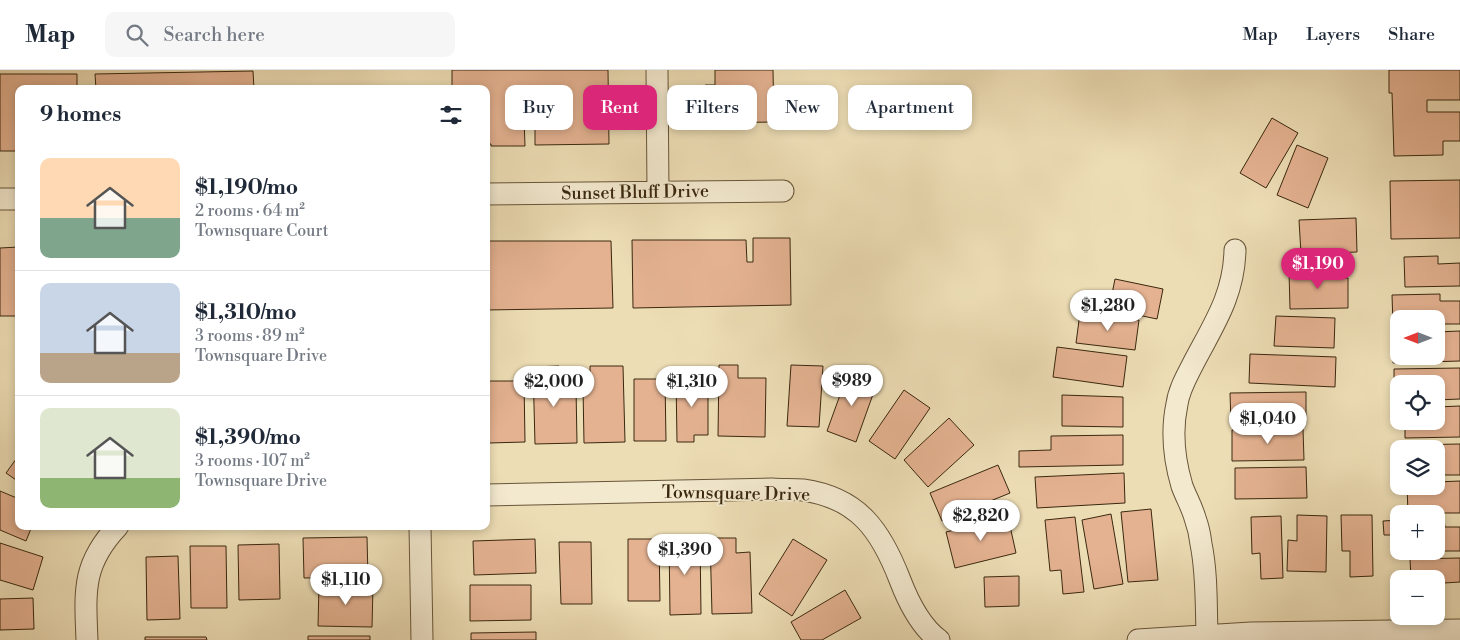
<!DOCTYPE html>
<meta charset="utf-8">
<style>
:root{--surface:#fff;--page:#f6f6f7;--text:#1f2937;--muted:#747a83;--line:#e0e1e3;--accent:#db2777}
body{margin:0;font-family:"Libre Bodoni",serif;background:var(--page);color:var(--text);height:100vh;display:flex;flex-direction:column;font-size:19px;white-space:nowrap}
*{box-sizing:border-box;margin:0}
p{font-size:16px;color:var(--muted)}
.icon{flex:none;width:28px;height:28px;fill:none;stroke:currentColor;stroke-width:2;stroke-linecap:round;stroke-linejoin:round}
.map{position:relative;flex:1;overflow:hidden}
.details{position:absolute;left:15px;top:15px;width:475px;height:445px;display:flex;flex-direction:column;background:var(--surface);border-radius:10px;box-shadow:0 2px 8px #0003}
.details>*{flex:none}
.guide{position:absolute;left:505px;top:15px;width:475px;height:45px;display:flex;gap:10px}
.needle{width:32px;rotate:270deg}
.buttons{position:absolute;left:1390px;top:240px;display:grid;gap:10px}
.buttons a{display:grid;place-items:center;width:55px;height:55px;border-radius:10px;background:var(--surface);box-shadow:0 2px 8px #0003;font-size:25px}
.price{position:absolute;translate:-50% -42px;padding:0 11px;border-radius:18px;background:#fff;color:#222;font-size:16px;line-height:32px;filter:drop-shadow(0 1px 2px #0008)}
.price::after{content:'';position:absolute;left:50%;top:30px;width:15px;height:11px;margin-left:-8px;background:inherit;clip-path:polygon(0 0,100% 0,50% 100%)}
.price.active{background:var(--accent);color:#fff}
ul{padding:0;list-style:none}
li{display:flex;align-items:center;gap:15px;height:125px;padding:0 25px}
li+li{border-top:1px solid var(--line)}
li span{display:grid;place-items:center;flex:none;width:140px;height:100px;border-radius:10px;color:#555}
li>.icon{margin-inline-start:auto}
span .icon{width:60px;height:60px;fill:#fffc;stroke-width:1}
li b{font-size:21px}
h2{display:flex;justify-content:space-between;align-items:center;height:60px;padding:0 25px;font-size:21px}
.pill{padding:0 18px;border-radius:10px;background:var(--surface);box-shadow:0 2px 8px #0003;font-size:18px;line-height:45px}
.pill.active{background:var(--accent);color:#fff}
header{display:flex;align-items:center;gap:30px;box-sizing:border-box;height:70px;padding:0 25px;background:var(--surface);border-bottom:1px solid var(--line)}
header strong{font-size:24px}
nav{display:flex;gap:28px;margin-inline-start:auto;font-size:18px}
.search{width:350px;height:45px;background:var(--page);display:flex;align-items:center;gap:12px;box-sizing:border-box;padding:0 18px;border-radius:10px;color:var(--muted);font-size:19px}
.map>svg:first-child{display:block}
.building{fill:#e4b291;stroke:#3a280e}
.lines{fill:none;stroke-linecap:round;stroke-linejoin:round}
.minor-casing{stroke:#675538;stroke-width:23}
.minor{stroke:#f3e9cf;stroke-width:21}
.labels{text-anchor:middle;stroke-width:4;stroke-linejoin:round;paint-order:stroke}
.street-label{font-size:18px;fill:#3a280e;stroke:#f3e9cf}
</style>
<header>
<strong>Map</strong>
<div class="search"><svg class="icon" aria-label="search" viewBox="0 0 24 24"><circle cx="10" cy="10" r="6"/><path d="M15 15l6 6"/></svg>Search here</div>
<nav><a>Map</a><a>Layers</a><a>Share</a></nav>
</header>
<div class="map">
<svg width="1460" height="570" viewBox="0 0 1460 570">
<rect width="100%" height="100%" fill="#edddb5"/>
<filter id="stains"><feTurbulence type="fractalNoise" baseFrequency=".004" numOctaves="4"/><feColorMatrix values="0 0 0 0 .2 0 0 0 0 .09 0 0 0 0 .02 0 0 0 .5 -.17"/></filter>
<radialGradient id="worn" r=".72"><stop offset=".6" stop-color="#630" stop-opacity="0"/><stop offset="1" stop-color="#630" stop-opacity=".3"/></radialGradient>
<path class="building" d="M 452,0 L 608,0 L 609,74 L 535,75 L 535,49 L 524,49 L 525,76 L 491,76 L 491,74 L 486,74 L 486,19 L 452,19 Z
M 715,0 L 773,0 L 774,52 L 706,53 L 705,15 L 715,15 Z
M 1389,0 L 1460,0 L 1460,30 L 1427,30 L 1427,42 L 1460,42 L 1460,71 L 1443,71 L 1443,85 L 1394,86 L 1392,23 L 1389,23 Z
M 253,1 L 254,19 L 96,19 L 95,4 Z
M 0,4 L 77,4 L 77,19 L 19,19 L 19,81 L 0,81 Z
M 1272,48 L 1298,63 L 1266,118 L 1240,103 Z
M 1297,75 L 1328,88 L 1308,138 L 1277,125 Z
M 1460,110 L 1460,168 L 1391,169 L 1390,111 Z
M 1356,148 L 1357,182 L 1301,184 L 1299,150 Z
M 753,168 L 790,168 L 791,235 L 633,238 L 632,170 L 746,170 L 747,192 L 753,192 Z
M 486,171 L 611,171 L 613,238 L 486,240 Z
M 19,177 L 19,246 L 0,246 L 0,178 Z
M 1438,186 L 1438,194 L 1460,193 L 1460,216 L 1405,217 L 1404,187 Z
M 1333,200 L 1333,208 L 1348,208 L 1348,238 L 1290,239 L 1289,201 Z
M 1115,209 L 1163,219 L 1157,249 L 1109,239 Z
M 1440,224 L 1440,231 L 1460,231 L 1460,254 L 1436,254 L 1436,249 L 1399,249 L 1399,255 L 1393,255 L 1392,225 Z
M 1080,243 L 1139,250 L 1135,280 L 1076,273 Z
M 1276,246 L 1335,248 L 1334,278 L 1274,276 Z
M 1460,261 L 1460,291 L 1393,293 L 1392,263 L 1399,263 L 1399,286 L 1436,286 L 1436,262 Z
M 1057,277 L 1127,286 L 1123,317 L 1053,307 Z
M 1250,284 L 1336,287 L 1335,317 L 1249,313 Z
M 719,295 L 738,295 L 738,308 L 766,308 L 765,367 L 718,366 Z
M 791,295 L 823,296 L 819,357 L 787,356 Z
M 559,296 L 559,319 L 576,318 L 577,373 L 535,374 L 533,297 Z
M 590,296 L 623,296 L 625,372 L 584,373 L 583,318 L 590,318 Z
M 1460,298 L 1460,329 L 1436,330 L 1436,314 L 1399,314 L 1399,330 L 1394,330 L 1394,299 Z
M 848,303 L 877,313 L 856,372 L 827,361 Z
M 708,306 L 708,365 L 694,365 L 694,372 L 677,372 L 676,307 Z
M 634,309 L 665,309 L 666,371 L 634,371 Z
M 488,311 L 524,311 L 525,372 L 489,373 Z
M 904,320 L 930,338 L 895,389 L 869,371 Z
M 1306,322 L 1306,353 L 1231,354 L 1230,323 Z
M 1062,325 L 1123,327 L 1123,357 L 1062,356 Z
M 1460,336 L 1460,367 L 1405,368 L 1405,351 L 1436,351 L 1436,337 Z
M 949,348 L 974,375 L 928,417 L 904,390 Z
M 1303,359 L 1304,390 L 1232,391 L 1232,360 Z
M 1123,365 L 1123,395 L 1019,397 L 1019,381 L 1051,380 L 1051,366 Z
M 1460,374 L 1460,405 L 1436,405 L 1436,379 L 1406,379 L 1406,375 Z
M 19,385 L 19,412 L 6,403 Z
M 998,395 L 1010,423 L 942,451 L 930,423 Z
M 1306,397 L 1307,428 L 1235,429 L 1235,398 Z
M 1124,403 L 1125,433 L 1037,438 L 1035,407 Z
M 1460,411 L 1460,443 L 1408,443 L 1407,416 L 1436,416 L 1436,412 Z
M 0,421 L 19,429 L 19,456 L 32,456 L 26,471 L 0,460 Z
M 1151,439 L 1158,510 L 1128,512 L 1121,442 Z
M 1111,444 L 1123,514 L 1094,519 L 1082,450 Z
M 1297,445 L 1327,446 L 1326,502 L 1287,501 L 1288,470 L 1297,471 Z
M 1341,445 L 1372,445 L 1373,506 L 1350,507 L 1350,481 L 1342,481 Z
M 1281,446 L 1283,508 L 1261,509 L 1260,483 L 1252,484 L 1251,447 Z
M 1008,447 L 1016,483 L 955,498 L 946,462 Z
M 1075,447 L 1084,522 L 1063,524 L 1061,500 L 1050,501 L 1045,450 Z
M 1399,450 L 1399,481 L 1419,481 L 1398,482 L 1398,465 L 1384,465 L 1383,451 Z
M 1436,450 L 1444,450 L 1445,457 L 1460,457 L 1460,481 L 1436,481 Z
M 367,467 L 368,507 L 304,508 L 303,468 Z
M 669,468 L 700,468 L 701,544 L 670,545 Z
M 710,468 L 736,468 L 736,483 L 750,482 L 752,543 L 712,544 Z
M 535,469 L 536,503 L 474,505 L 473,471 Z
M 628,469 L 659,469 L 660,531 L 628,531 Z
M 793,469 L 827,490 L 792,546 L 759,524 Z
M 559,472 L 591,472 L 592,534 L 561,534 Z
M 0,473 L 43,487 L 33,520 L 0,510 Z
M 279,474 L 280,529 L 239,530 L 238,475 Z
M 190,476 L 226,476 L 227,538 L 191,538 Z
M 178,486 L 180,549 L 147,550 L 146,487 Z
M 1460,488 L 1460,512 L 1444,513 L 1444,519 L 1436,519 L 1436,509 L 1411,509 L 1410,489 Z
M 1019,506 L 1019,536 L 985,537 L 984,507 Z
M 319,515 L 373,516 L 372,557 L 318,556 Z
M 470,515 L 531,515 L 531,550 L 470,551 Z
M 845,520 L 861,548 L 822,570 L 801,570 L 791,552 Z
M 33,528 L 34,559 L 0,560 L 0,529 Z
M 536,562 L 536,570 L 471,570 L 471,563 Z
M 308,566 L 370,566 L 370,570 L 308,570 Z
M 145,567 L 206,567 L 207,570 L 145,570 Z"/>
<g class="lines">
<defs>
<path id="minor" d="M 657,0 L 658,122
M 486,124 L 783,121
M 0,129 L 19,129
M 486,425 L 772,419 C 782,420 793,419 803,420 C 859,428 881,461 900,510 C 908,531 920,556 939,570
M 420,456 L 422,570
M 1207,564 C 1206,534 1207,503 1201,474 C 1200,465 1198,456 1195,448 C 1192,437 1186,427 1182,416 C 1174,389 1171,362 1177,334 C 1179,319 1187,306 1194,292 C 1214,254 1234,225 1235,180
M 87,570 C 85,521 82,494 118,456
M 1138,570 L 1251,563 L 1460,560"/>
</defs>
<use href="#minor" class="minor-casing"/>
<use href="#minor" class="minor"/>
</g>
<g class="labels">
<g class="street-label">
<text transform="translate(635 122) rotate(-1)" y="6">Sunset Bluff Drive</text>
<text transform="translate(736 423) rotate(1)" y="6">Townsquare Drive</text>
</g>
</g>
<rect width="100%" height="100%" filter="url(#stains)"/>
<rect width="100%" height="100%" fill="url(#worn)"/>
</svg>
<div class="buttons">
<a><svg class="needle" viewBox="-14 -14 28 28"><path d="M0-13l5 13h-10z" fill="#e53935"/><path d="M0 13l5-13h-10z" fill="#747a83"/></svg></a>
<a><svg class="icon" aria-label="locate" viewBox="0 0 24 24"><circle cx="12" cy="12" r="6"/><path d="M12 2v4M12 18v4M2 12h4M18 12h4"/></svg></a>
<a><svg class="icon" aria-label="layers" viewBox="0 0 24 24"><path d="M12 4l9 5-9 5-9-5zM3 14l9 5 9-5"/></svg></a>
<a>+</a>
<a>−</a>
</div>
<b class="price active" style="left:1318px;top:220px">$1,190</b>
<b class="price" style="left:1108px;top:262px">$1,280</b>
<b class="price" style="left:852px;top:337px">$989</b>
<b class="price" style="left:554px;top:338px">$2,000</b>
<b class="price" style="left:692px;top:338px">$1,310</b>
<b class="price" style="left:1268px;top:375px">$1,040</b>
<b class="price" style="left:981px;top:472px">$2,820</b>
<b class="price" style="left:685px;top:506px">$1,390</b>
<b class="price" style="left:346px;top:536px">$1,110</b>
<div class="guide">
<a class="pill">Buy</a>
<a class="pill active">Rent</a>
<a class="pill">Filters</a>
<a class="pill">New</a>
<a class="pill">Apartment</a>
</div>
<section class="details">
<h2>9 homes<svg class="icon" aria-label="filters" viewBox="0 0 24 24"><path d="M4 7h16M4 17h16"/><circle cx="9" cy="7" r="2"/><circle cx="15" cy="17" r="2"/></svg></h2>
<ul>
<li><span style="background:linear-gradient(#ffd9b3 60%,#7fa58c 0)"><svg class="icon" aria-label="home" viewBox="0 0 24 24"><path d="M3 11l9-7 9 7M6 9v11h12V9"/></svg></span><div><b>$1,190/mo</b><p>2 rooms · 64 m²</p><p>Townsquare Court</p></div></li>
<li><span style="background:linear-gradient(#c9d6e8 70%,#b9a48a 0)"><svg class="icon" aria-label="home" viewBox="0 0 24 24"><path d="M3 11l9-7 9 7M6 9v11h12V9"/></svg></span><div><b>$1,310/mo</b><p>3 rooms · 89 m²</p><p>Townsquare Drive</p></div></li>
<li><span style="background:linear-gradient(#dfe7d0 70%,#8fb573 0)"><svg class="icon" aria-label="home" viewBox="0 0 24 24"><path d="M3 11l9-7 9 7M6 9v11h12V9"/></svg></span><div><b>$1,390/mo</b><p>3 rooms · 107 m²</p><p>Townsquare Drive</p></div></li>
</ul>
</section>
</div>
